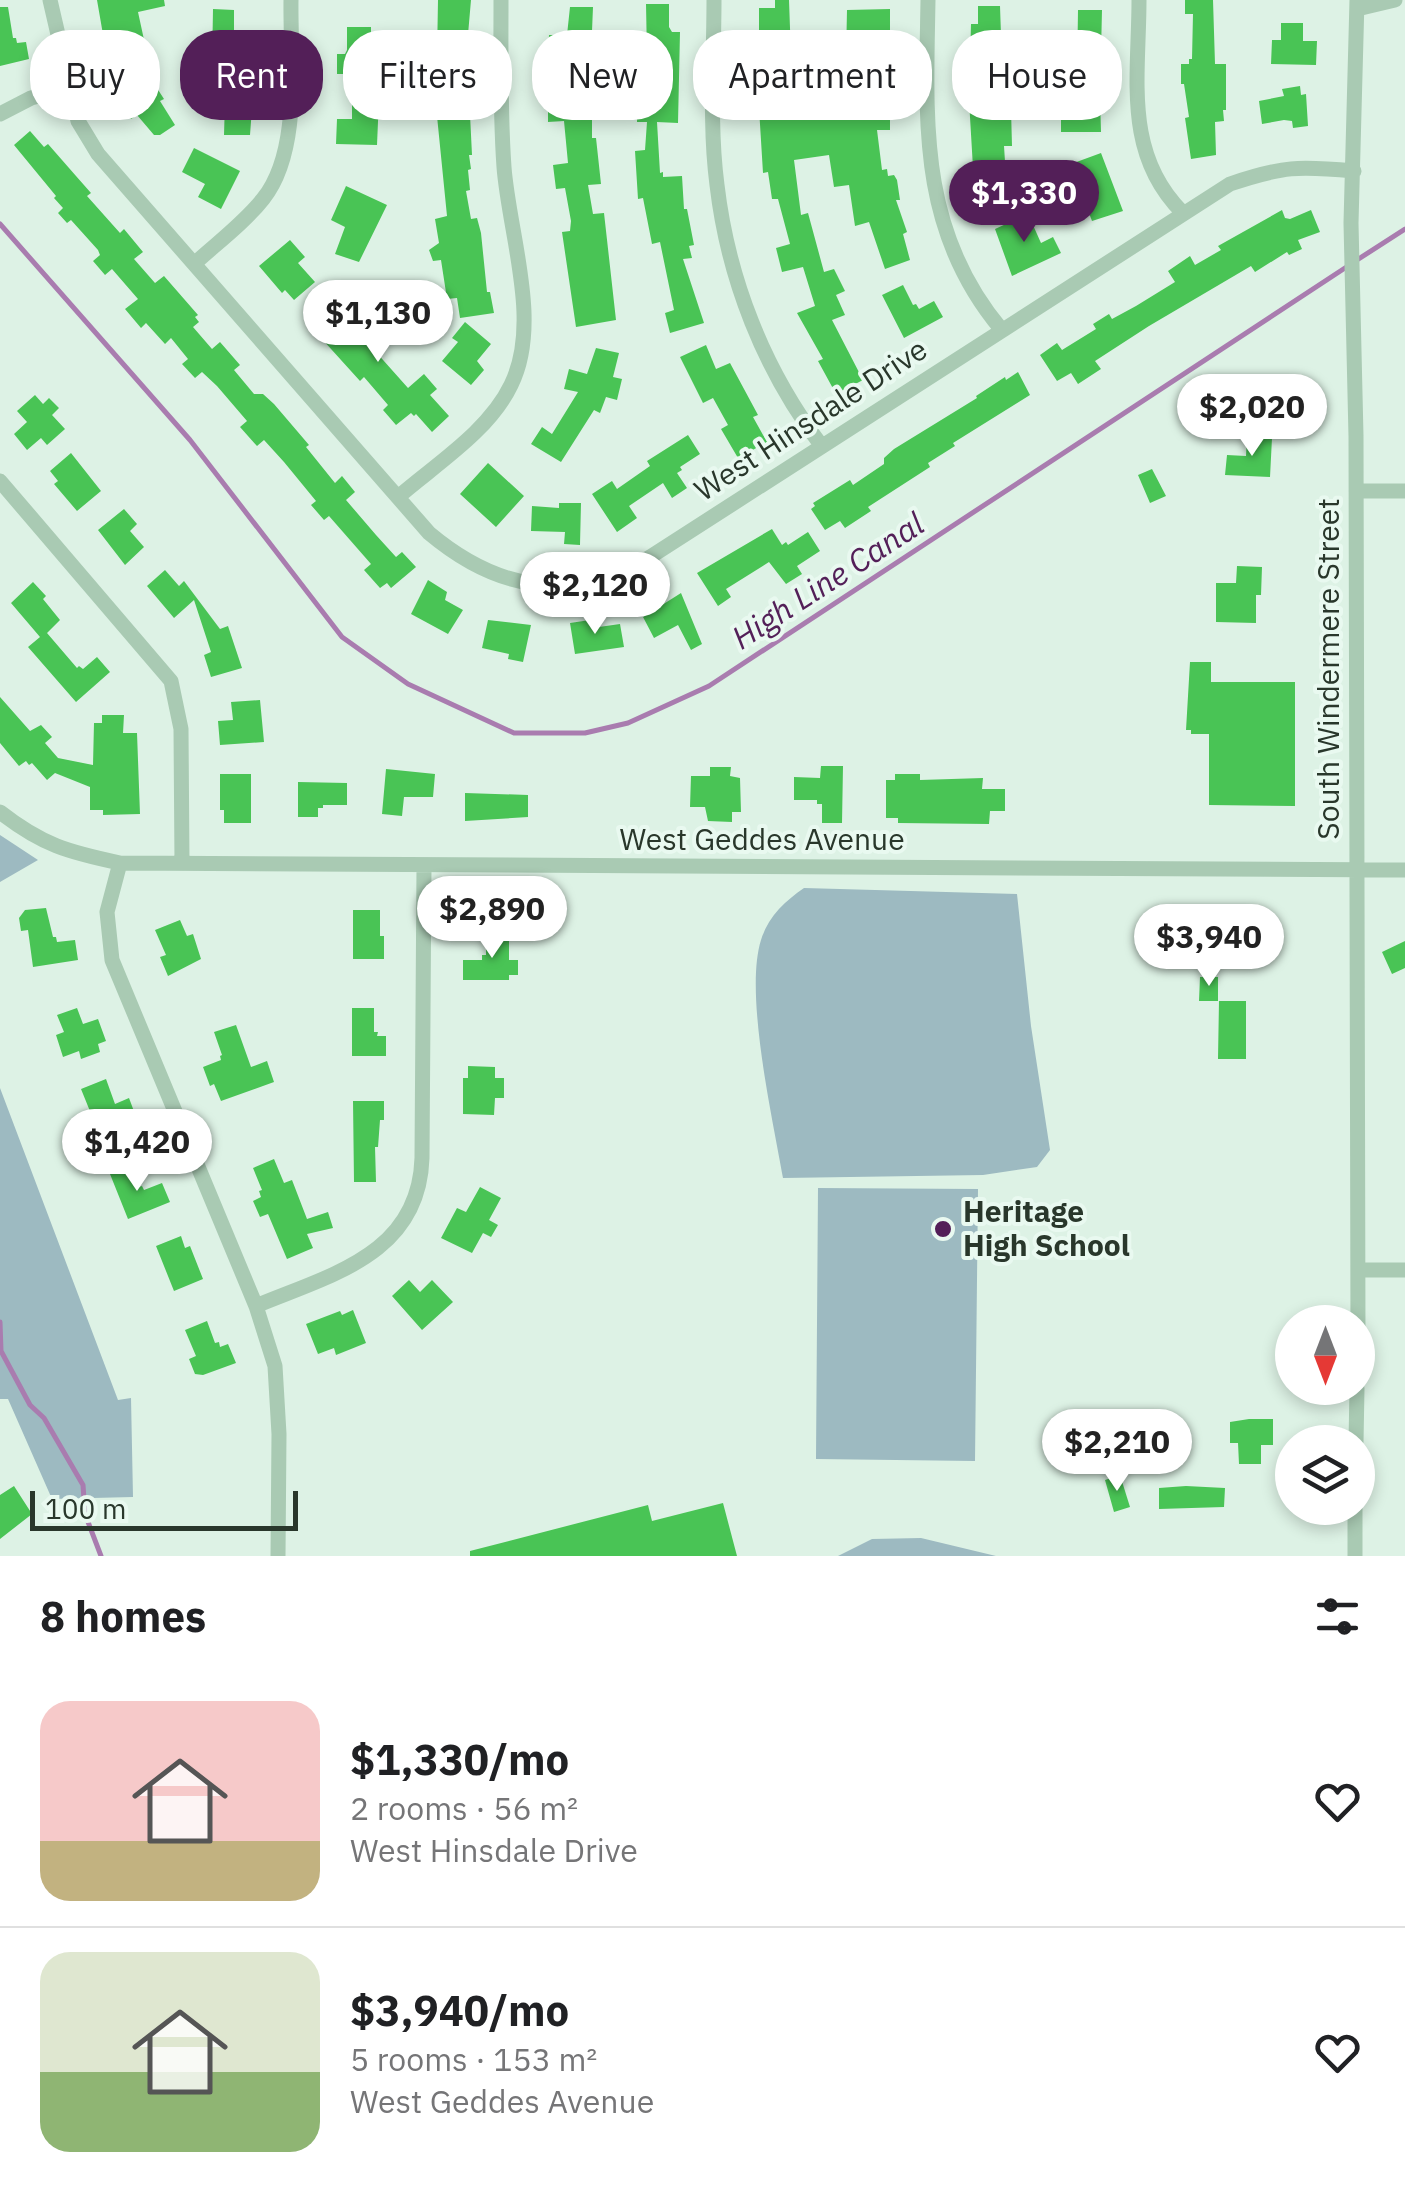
<!DOCTYPE html>
<meta charset="utf-8">
<style>
:root{--surface:#fff;--page:#f2f2f2;--text:#202124;--muted:#757577;--line:#e0e0e0;--accent:#531f58}
body{margin:0;font-family:"IBM Plex Sans",sans-serif;background:var(--page);color:var(--text);height:100vh;display:flex;flex-direction:column;font-size:38px;white-space:nowrap}
*{box-sizing:border-box;margin:0}
p{font-size:32px;color:var(--muted)}
.icon{flex:none;width:55px;height:55px;fill:none;stroke:currentColor;stroke-width:2;stroke-linecap:round;stroke-linejoin:round}
.map{position:relative;height:1556px;overflow:hidden}
.side{display:flex;flex-direction:column;background:var(--surface);flex:1}
.side>*{flex:none}
.hud{position:absolute;left:30px;top:30px;width:1345px;height:90px;display:flex;gap:20px}
.needle{width:65px;rotate:180deg}
.buttons{position:absolute;left:1275px;top:1305px;display:grid;gap:20px}
.buttons a{display:grid;place-items:center;width:100px;height:100px;border-radius:50%;background:var(--surface);box-shadow:0 5px 15px #0003;font-size:50px}
.scale{position:absolute;left:30px;bottom:25px;width:268px;box-sizing:border-box;padding-left:10px;border:5px solid #29372b;border-top:0;font-size:28px;line-height:35px;white-space:nowrap;color:#29372b;-webkit-text-stroke:8px #e9f9f0;paint-order:stroke}
.price{position:absolute;translate:-50% -85px;padding:0 22px;border-radius:35px;background:#fff;color:#222;font-size:32px;line-height:65px;filter:drop-shadow(0 2px 5px #0008)}
.price::after{content:'';position:absolute;left:50%;top:60px;width:30px;height:22px;margin-left:-15px;background:inherit;clip-path:polygon(0 0,100% 0,50% 100%)}
.price.on{background:var(--accent);color:#fff}
ul{padding:0;list-style:none}
li{display:flex;align-items:center;gap:30px;height:250px;padding:0 40px}
li+li{border-top:2px solid var(--line)}
li span{display:grid;place-items:center;flex:none;width:280px;height:200px;border-radius:30px;color:#555}
li>.icon{margin-inline-start:auto}
span .icon{width:120px;height:120px;fill:#fffc;stroke-width:1}
li b{font-size:42px}
h2{display:flex;justify-content:space-between;align-items:center;height:120px;padding:0 40px;font-size:42px}
.pill{padding:0 35px;border-radius:40px;background:var(--surface);box-shadow:0 5px 15px #0003;font-size:35px;line-height:90px}
.pill.on{background:var(--accent);color:#fff}
.map>svg:first-child{display:block}
.green{fill:#9dbac1}
.lines{fill:none;stroke-linecap:round;stroke-linejoin:round}
.stream{stroke:#a97caf;stroke-width:5}
.building{fill:#49c455}
.minor{stroke:#a9cab3;stroke-width:15}
.poi-dot{fill:#531f58;stroke:#e9f9f0;stroke-width:4}
.labels{text-anchor:middle;stroke-width:8;stroke-linejoin:round;paint-order:stroke}
.street-label{font-size:30px;fill:#29372b;stroke:#e9f9f0}
.poi-label{font-size:30px;font-weight:bold;fill:#29372b;stroke:#e9f9f0;text-anchor:start}
.water-label{font-size:32px;font-style:italic;fill:#531f58;stroke:#e9f9f0}
</style>
<div class="map">
<svg width="1405" height="1556" viewBox="0 0 1405 1556">
<rect width="100%" height="100%" fill="#ddf2e5"/>
<path class="green" d="M 0,835 L 38,860 L 0,882 Z
M 804,888 L 1017,894 L 1031,1026 L 1050,1150 L 1037,1167 L 983,1175 L 783,1178 C 773,1120 744,994 761,940 C 768,917 785,901 804,888 Z
M 0,1088 L 118,1400 L 131,1398 L 133,1497 L 52,1499 L 8,1399 L 0,1399 Z
M 818,1188 L 978,1189 L 975,1461 L 816,1459 Z
M 921,1538 L 996,1556 L 838,1556 L 872,1539 Z"/>
<g class="lines">
<path class="stream" d="M 0,224 L 190,440 L 342,637 L 408,684 L 514,733 L 585,733 L 628,723 L 709,686 L 1348,266
M 1357,260 L 1405,229
M 0,1322 L 1,1351 L 30,1405 L 44,1418 L 83,1485 L 85,1514 L 101,1556"/>
</g>
<path class="building" d="M 97,0 L 164,0 L 165,6 L 138,12 L 146,49 L 138,51 L 145,87 L 153,82 L 164,99 L 160,101 L 175,125 L 160,135 L 154,135 L 137,115 L 131,119 L 121,104 L 127,100 L 114,68 L 109,69 Z
M 438,0 L 471,0 L 467,46 L 456,46 L 457,95 L 469,94 L 472,155 L 469,155 L 471,169 L 468,170 L 470,190 L 466,191 L 471,219 L 477,218 L 481,233 L 487,292 L 490,292 L 494,313 L 460,318 L 457,298 L 447,299 L 441,260 L 433,261 L 429,250 L 439,243 L 435,219 L 447,216 L 437,116 L 424,114 L 423,58 L 437,57 Z
M 775,0 L 789,0 L 791,56 L 764,56 L 764,44 L 759,44 L 759,8 L 775,8 Z
M 1185,0 L 1213,0 L 1215,64 L 1226,64 L 1226,110 L 1223,110 L 1224,121 L 1215,122 L 1216,155 L 1191,159 L 1185,118 L 1189,117 L 1184,84 L 1181,84 L 1181,64 L 1189,64 L 1189,59 L 1192,59 L 1193,14 L 1185,14 Z
M 646,4 L 669,4 L 669,27 L 672,32 L 680,32 L 678,123 L 657,122 L 660,173 L 663,172 L 663,177 L 682,176 L 684,209 L 687,209 L 694,245 L 689,246 L 692,258 L 683,259 L 704,323 L 670,333 L 665,313 L 674,310 L 660,242 L 652,244 L 643,198 L 638,199 L 635,151 L 645,150 L 647,122 L 637,122 L 638,56 L 647,56 Z
M 978,6 L 1000,6 L 1001,35 L 1009,35 L 1012,146 L 1004,146 L 1007,193 L 981,195 L 978,167 L 973,168 L 969,100 L 992,100 L 992,60 L 970,60 L 971,24 L 978,24 Z
M 0,7 L 8,7 L 13,38 L 16,38 L 17,43 L 26,42 L 29,59 L 0,66 Z
M 570,7 L 593,7 L 591,55 L 582,55 L 582,100 L 592,100 L 592,138 L 596,138 L 601,184 L 588,185 L 593,214 L 604,213 L 616,320 L 576,327 L 562,232 L 570,231 L 571,221 L 565,188 L 556,189 L 553,165 L 568,163 L 564,121 L 548,122 L 548,101 L 556,101 L 556,96 L 559,96 L 559,54 L 548,54 L 549,35 L 567,35 Z
M 213,9 L 234,10 L 234,46 L 257,46 L 257,108 L 252,108 L 250,135 L 224,135 L 226,66 L 212,66 Z
M 890,9 L 890,30 L 871,30 L 868,98 L 879,98 L 879,110 L 890,110 L 890,130 L 877,130 L 882,170 L 887,169 L 888,176 L 894,175 L 897,180 L 900,200 L 896,200 L 907,232 L 903,234 L 910,260 L 885,269 L 869,222 L 855,226 L 849,185 L 834,187 L 829,155 L 794,160 L 801,215 L 808,213 L 824,272 L 834,269 L 845,291 L 836,295 L 845,315 L 832,320 L 863,380 L 836,394 L 818,361 L 823,359 L 797,313 L 815,306 L 803,267 L 782,272 L 776,248 L 790,244 L 778,199 L 772,199 L 768,172 L 763,173 L 759,108 L 778,108 L 778,103 L 781,103 L 780,80 L 804,79 L 804,107 L 845,107 L 847,10 Z
M 1078,10 L 1102,10 L 1101,52 L 1094,52 L 1094,96 L 1100,96 L 1101,132 L 1061,132 L 1061,106 L 1071,106 L 1071,78 L 1077,78 Z
M 1281,23 L 1303,23 L 1303,41 L 1317,41 L 1316,65 L 1271,64 L 1272,40 L 1281,40 Z
M 347,27 L 371,27 L 371,51 L 381,51 L 377,145 L 336,144 L 337,119 L 352,119 L 352,74 L 337,74 L 337,54 L 345,54 L 347,50 Z
M 1300,86 L 1301,95 L 1306,94 L 1308,126 L 1293,128 L 1292,121 L 1284,120 L 1262,124 L 1259,101 L 1284,96 L 1282,89 Z
M 30,131 L 44,147 L 48,144 L 76,176 L 91,193 L 87,196 L 120,233 L 124,229 L 143,252 L 134,259 L 155,283 L 164,276 L 198,315 L 195,317 L 199,322 L 193,327 L 212,349 L 220,342 L 240,365 L 234,370 L 254,394 L 263,394 L 274,404 L 309,445 L 306,447 L 335,483 L 342,476 L 355,492 L 346,500 L 376,535 L 396,557 L 402,552 L 416,567 L 391,588 L 387,583 L 380,588 L 364,570 L 371,564 L 329,516 L 324,520 L 311,505 L 316,501 L 284,462 L 264,440 L 257,446 L 240,427 L 247,421 L 217,386 L 202,372 L 195,378 L 182,364 L 188,359 L 171,338 L 165,344 L 146,323 L 141,328 L 125,309 L 138,299 L 112,269 L 105,275 L 93,261 L 100,255 L 98,250 L 71,220 L 67,223 L 58,213 L 63,208 L 54,198 L 56,196 L 14,145 Z
M 194,148 L 240,171 L 221,209 L 198,197 L 205,184 L 182,172 Z
M 1101,153 L 1123,211 L 1092,221 L 1080,189 L 1084,188 L 1080,188 L 1071,164 Z
M 346,186 L 387,205 L 359,262 L 335,254 L 345,227 L 331,220 Z
M 1282,210 L 1285,218 L 1290,219 L 1311,210 L 1320,232 L 1298,240 L 1302,249 L 1289,255 L 1287,252 L 1255,272 L 1251,266 L 1149,326 L 1095,361 L 1101,369 L 1078,384 L 1071,373 L 1057,381 L 1040,355 L 1057,343 L 1062,350 L 1096,329 L 1093,324 L 1109,314 L 1112,319 L 1136,306 L 1175,282 L 1168,271 L 1190,256 L 1195,265 L 1221,250 L 1218,246 Z
M 1028,214 L 1041,243 L 1053,237 L 1061,253 L 1012,276 L 995,229 Z
M 290,240 L 305,257 L 298,263 L 315,282 L 294,300 L 285,290 L 282,293 L 259,266 Z
M 903,285 L 913,305 L 916,304 L 919,309 L 934,301 L 943,317 L 904,338 L 882,295 Z
M 338,288 L 356,309 L 362,303 L 372,314 L 366,320 L 369,324 L 359,333 L 408,388 L 424,374 L 437,389 L 430,395 L 449,416 L 432,432 L 416,414 L 414,416 L 411,413 L 396,425 L 383,410 L 388,405 L 364,377 L 360,381 L 322,339 L 336,326 L 334,323 L 336,321 L 320,303 Z
M 465,322 L 491,344 L 477,361 L 484,370 L 471,385 L 442,361 L 458,342 L 452,338 Z
M 706,345 L 716,369 L 730,363 L 758,415 L 753,417 L 767,442 L 738,458 L 721,429 L 728,425 L 713,398 L 703,403 L 680,357 Z
M 596,348 L 619,353 L 613,377 L 622,379 L 617,400 L 606,397 L 600,413 L 594,410 L 561,462 L 531,444 L 542,427 L 552,434 L 578,392 L 564,389 L 569,369 L 587,374 Z
M 1018,372 L 1030,395 L 953,443 L 955,446 L 928,463 L 930,467 L 868,507 L 871,511 L 845,528 L 840,521 L 825,530 L 811,509 L 815,506 L 813,503 L 850,480 L 853,485 L 884,464 L 884,458 L 894,449 L 977,398 L 976,396 L 1005,377 L 1006,380 Z
M 35,395 L 43,404 L 49,398 L 59,408 L 52,415 L 65,429 L 47,445 L 41,438 L 27,450 L 14,434 L 27,422 L 17,411 Z
M 688,435 L 700,454 L 680,467 L 682,470 L 677,473 L 687,488 L 672,498 L 663,483 L 629,506 L 637,518 L 617,532 L 592,494 L 612,481 L 617,489 L 650,466 L 647,461 Z
M 1247,437 L 1272,438 L 1270,477 L 1225,475 L 1227,455 L 1246,456 Z
M 71,453 L 101,491 L 77,511 L 54,484 L 58,481 L 50,471 Z
M 488,463 L 524,496 L 496,527 L 460,494 Z
M 1152,469 L 1166,496 L 1150,503 L 1138,475 Z
M 559,503 L 581,503 L 580,545 L 564,544 L 565,532 L 531,531 L 532,506 L 559,508 Z
M 124,509 L 137,524 L 130,531 L 144,547 L 125,565 L 98,530 Z
M 772,529 L 782,545 L 786,542 L 788,545 L 808,532 L 820,551 L 797,566 L 802,574 L 786,584 L 769,562 L 726,589 L 731,597 L 718,606 L 697,573 Z
M 1237,566 L 1262,567 L 1261,595 L 1256,595 L 1256,623 L 1216,622 L 1216,583 L 1236,583 Z
M 165,570 L 179,586 L 184,581 L 220,629 L 228,626 L 242,668 L 211,677 L 204,655 L 211,652 L 194,600 L 174,618 L 147,586 Z
M 428,580 L 447,592 L 445,600 L 463,610 L 448,634 L 411,614 Z
M 33,582 L 46,596 L 43,599 L 60,620 L 47,633 L 77,668 L 79,666 L 83,669 L 97,657 L 110,672 L 76,702 L 28,647 L 40,637 L 11,603 Z
M 681,593 L 702,644 L 691,650 L 678,625 L 654,638 L 643,617 Z
M 488,620 L 531,625 L 523,662 L 508,659 L 509,654 L 482,648 Z
M 590,620 L 592,628 L 620,624 L 624,647 L 575,654 L 570,623 Z
M 1190,662 L 1211,662 L 1211,682 L 1295,682 L 1295,806 L 1209,805 L 1209,734 L 1191,734 L 1191,730 L 1186,730 Z
M 0,697 L 30,731 L 41,725 L 52,737 L 45,743 L 58,758 L 93,765 L 94,723 L 102,723 L 102,715 L 124,715 L 123,733 L 137,733 L 140,814 L 103,815 L 103,810 L 90,810 L 90,787 L 55,773 L 47,780 L 32,763 L 29,765 L 26,761 L 19,766 L 0,743 Z
M 260,700 L 264,742 L 220,745 L 218,721 L 233,720 L 231,702 Z
M 821,766 L 843,766 L 842,823 L 822,823 L 822,804 L 817,804 L 817,800 L 794,800 L 794,777 L 820,778 Z
M 710,767 L 731,767 L 730,776 L 740,778 L 741,812 L 732,812 L 732,822 L 708,821 L 705,807 L 690,807 L 691,776 L 710,776 Z
M 386,769 L 435,774 L 433,797 L 404,797 L 402,816 L 382,814 Z
M 220,774 L 251,774 L 251,823 L 224,823 L 224,810 L 220,810 Z
M 895,774 L 920,774 L 920,780 L 983,778 L 982,789 L 1005,789 L 1005,811 L 990,811 L 989,824 L 898,823 L 898,818 L 886,818 L 886,780 L 895,780 Z
M 298,782 L 347,783 L 347,805 L 323,805 L 323,808 L 318,808 L 318,817 L 298,817 Z
M 465,793 L 528,795 L 528,817 L 465,821 Z
M 46,908 L 53,937 L 56,937 L 57,942 L 75,940 L 78,960 L 33,967 L 28,930 L 21,931 L 19,918 L 25,910 Z
M 353,910 L 380,910 L 380,936 L 384,936 L 384,959 L 353,959 Z
M 180,920 L 187,936 L 193,934 L 201,959 L 168,976 L 160,957 L 166,955 L 155,930 Z
M 486,932 L 509,932 L 509,960 L 518,960 L 518,975 L 509,975 L 509,980 L 463,980 L 463,960 L 482,960 L 482,955 L 486,955 Z
M 1405,941 L 1405,968 L 1392,974 L 1382,952 Z
M 1200,977 L 1218,977 L 1218,1001 L 1199,1001 Z
M 1219,1001 L 1246,1001 L 1246,1059 L 1218,1059 Z
M 77,1008 L 83,1024 L 98,1019 L 106,1041 L 98,1044 L 100,1052 L 81,1059 L 79,1051 L 63,1057 L 56,1035 L 64,1032 L 57,1015 Z
M 352,1008 L 374,1008 L 374,1032 L 378,1032 L 377,1036 L 386,1036 L 386,1056 L 352,1056 Z
M 236,1025 L 251,1067 L 267,1061 L 274,1082 L 221,1101 L 214,1084 L 210,1086 L 203,1067 L 221,1060 L 220,1056 L 222,1055 L 214,1032 Z
M 468,1066 L 495,1067 L 495,1078 L 504,1078 L 504,1098 L 495,1098 L 494,1115 L 463,1114 L 463,1078 L 468,1078 Z
M 106,1079 L 115,1104 L 129,1098 L 138,1122 L 100,1136 L 81,1089 Z
M 353,1101 L 384,1101 L 384,1120 L 380,1120 L 378,1147 L 375,1147 L 376,1182 L 354,1182 Z
M 274,1159 L 284,1183 L 292,1180 L 307,1219 L 328,1212 L 333,1228 L 307,1234 L 313,1248 L 287,1259 L 268,1214 L 260,1217 L 253,1201 L 261,1197 L 259,1191 L 262,1190 L 253,1168 Z
M 130,1165 L 139,1187 L 142,1186 L 144,1190 L 162,1183 L 170,1202 L 128,1219 L 110,1174 Z
M 480,1187 L 501,1198 L 489,1220 L 498,1225 L 491,1237 L 483,1233 L 472,1253 L 441,1238 L 457,1208 L 466,1212 Z
M 181,1236 L 185,1248 L 190,1246 L 203,1279 L 174,1291 L 156,1246 Z
M 409,1280 L 420,1292 L 432,1280 L 453,1302 L 422,1330 L 392,1296 Z
M 353,1310 L 366,1343 L 336,1355 L 334,1348 L 318,1354 L 306,1324 L 340,1311 L 342,1315 Z
M 207,1321 L 215,1343 L 219,1342 L 220,1347 L 228,1344 L 236,1363 L 203,1375 L 195,1374 L 189,1359 L 196,1356 L 185,1330 Z
M 1249,1419 L 1273,1419 L 1273,1445 L 1261,1445 L 1261,1464 L 1239,1464 L 1238,1443 L 1230,1443 L 1230,1422 Z
M 1135,1422 L 1165,1422 L 1165,1439 L 1135,1439 Z
M 1120,1475 L 1130,1507 L 1114,1512 L 1105,1480 Z
M 14,1486 L 32,1514 L 0,1539 L 0,1495 Z
M 1186,1486 L 1225,1488 L 1224,1507 L 1159,1509 L 1159,1488 Z
M 723,1503 L 737,1556 L 470,1556 L 470,1551 L 648,1505 L 652,1521 Z"/>
<g class="lines">
<path class="minor" d="M 50,0 L 78,121 L 98,154 L 429,533 C 498,591 570,603 650,557 L 1230,184 C 1283,166 1299,166 1354,171
M 714,0 C 714,61 709,124 717,185 C 728,279 764,370 821,445
M 928,0 C 926,121 918,230 1001,329
M 1139,0 C 1139,77 1123,153 1182,212
M 1357,0 L 1351,223 L 1356,436 L 1358,1338
M 1357,9 L 1395,0
M 0,114 L 31,98 L 68,88
M 194,264 C 217,243 244,223 263,199 C 302,150 290,60 291,0
M 0,481 L 171,681 L 181,729 L 182,863
M 1356,491 L 1405,491
M 398,497 C 436,464 489,431 511,385 C 542,323 509,234 504,167 C 500,112 501,56 501,0
M 0,812 C 42,845 68,852 120,863 L 1405,870
M 120,863 L 107,912 L 112,960 L 256,1306 L 275,1366 L 279,1434 L 278,1556
M 1358,1270 L 1405,1270
M 256,1306 C 330,1275 419,1255 422,1158 L 424,867
M 1356,1442 L 1357,1388
M 1355,1556 L 1355,1508"/>
</g>
<circle class="poi-dot" cx="943" cy="1229" r="10"/>
<g class="labels">
<g class="street-label">
<text transform="translate(811 420) rotate(-33)" y="10">West Hinsdale Drive</text>
<text transform="translate(1329 669) rotate(-90)" y="10">South Windermere Street</text>
<text x="762" y="850">West Geddes Avenue</text>
</g>
<g class="poi-label">
<text x="963" y="1222">Heritage<tspan x="963" dy="34">High School</tspan></text>
</g>
<g class="water-label">
<text transform="translate(828 581) rotate(-33)" y="11">High Line Canal</text>
</g>
</g>
</svg>
<div class="buttons">
<a><svg class="needle" viewBox="-14 -14 28 28"><path d="M0-13l5 13h-10z" fill="#e53935"/><path d="M0 13l5-13h-10z" fill="#757577"/></svg></a>
<a><svg class="icon" aria-label="layers" viewBox="0 0 24 24"><path d="M12 4l9 5-9 5-9-5zM3 14l9 5 9-5"/></svg></a>
</div>
<div class="scale">100 m</div>
<b class="price on" style="left:1024px;top:245px">$1,330</b>
<b class="price" style="left:378px;top:365px">$1,130</b>
<b class="price" style="left:1252px;top:459px">$2,020</b>
<b class="price" style="left:595px;top:637px">$2,120</b>
<b class="price" style="left:492px;top:961px">$2,890</b>
<b class="price" style="left:1209px;top:989px">$3,940</b>
<b class="price" style="left:137px;top:1194px">$1,420</b>
<b class="price" style="left:1117px;top:1494px">$2,210</b>
<div class="hud">
<a class="pill">Buy</a>
<a class="pill on">Rent</a>
<a class="pill">Filters</a>
<a class="pill">New</a>
<a class="pill">Apartment</a>
<a class="pill">House</a>
</div>
</div>
<section class="side">
<h2>8 homes<svg class="icon" aria-label="filters" viewBox="0 0 24 24"><path d="M4 7h16M4 17h16"/><circle cx="9" cy="7" r="2"/><circle cx="15" cy="17" r="2"/></svg></h2>
<ul>
<li><span style="background:linear-gradient(#f6c9c9 70%,#c2b280 0)"><svg class="icon" aria-label="home" viewBox="0 0 24 24"><path d="M3 11l9-7 9 7M6 9v11h12V9"/></svg></span><div><b>$1,330/mo</b><p>2 rooms · 56 m²</p><p>West Hinsdale Drive</p></div><svg class="icon" aria-label="heart" viewBox="0 0 24 24"><path d="M12 20l-8-8c-3-5 5-10 8-4 3-6 11-1 8 4z"/></svg></li>
<li><span style="background:linear-gradient(#dfe7d0 60%,#8fb573 0)"><svg class="icon" aria-label="home" viewBox="0 0 24 24"><path d="M3 11l9-7 9 7M6 9v11h12V9"/></svg></span><div><b>$3,940/mo</b><p>5 rooms · 153 m²</p><p>West Geddes Avenue</p></div><svg class="icon" aria-label="heart" viewBox="0 0 24 24"><path d="M12 20l-8-8c-3-5 5-10 8-4 3-6 11-1 8 4z"/></svg></li>
</ul>
</section>
